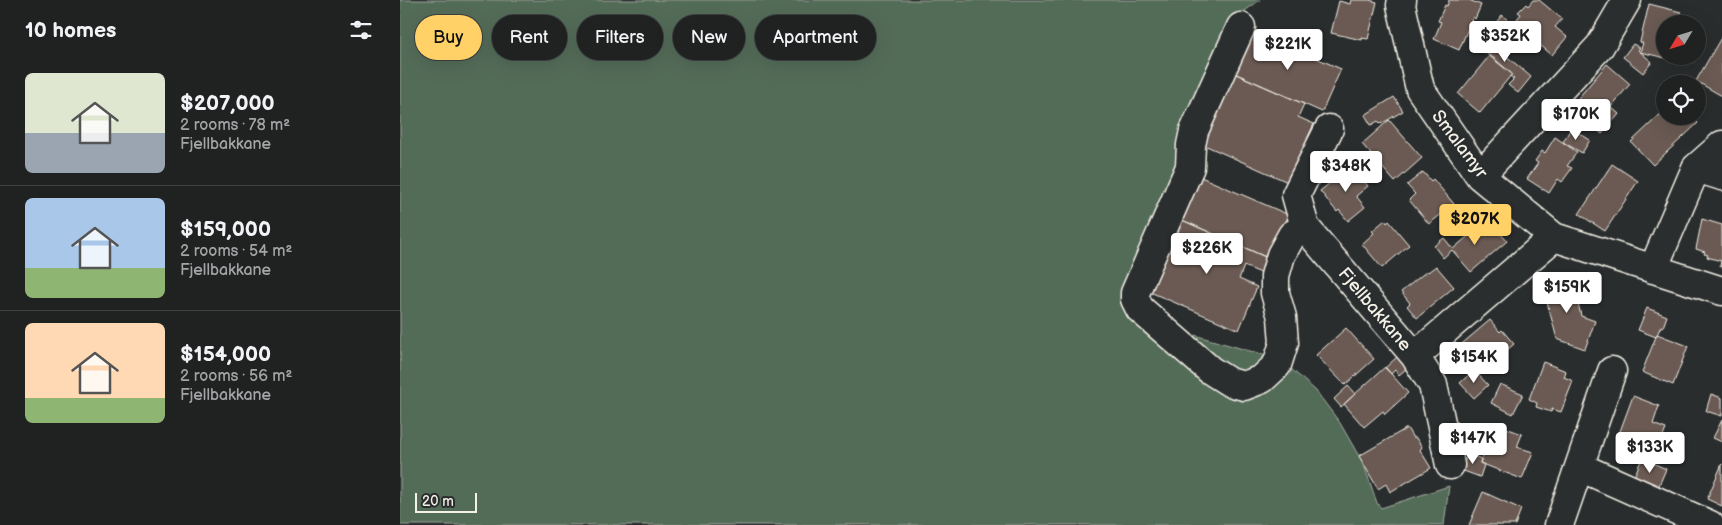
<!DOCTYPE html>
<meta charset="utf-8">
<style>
:root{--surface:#202222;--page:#2d2f2f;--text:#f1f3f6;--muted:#a2a4a5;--line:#3d3f40;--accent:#ffd166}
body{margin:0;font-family:"Balsamiq Sans",sans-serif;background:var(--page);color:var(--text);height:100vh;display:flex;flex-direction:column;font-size:19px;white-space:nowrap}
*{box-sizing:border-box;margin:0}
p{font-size:16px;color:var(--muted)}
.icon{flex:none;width:28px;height:28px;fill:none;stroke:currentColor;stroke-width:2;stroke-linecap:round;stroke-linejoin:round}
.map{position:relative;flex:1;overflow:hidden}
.side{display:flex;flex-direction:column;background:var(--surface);width:400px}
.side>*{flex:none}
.guide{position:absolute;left:15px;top:15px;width:475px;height:45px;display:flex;gap:10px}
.needle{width:32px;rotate:232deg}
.fabs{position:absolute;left:1256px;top:15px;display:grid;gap:10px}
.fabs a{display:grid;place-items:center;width:50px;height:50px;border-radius:50%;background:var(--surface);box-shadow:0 5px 20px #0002,0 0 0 1px var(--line);font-size:25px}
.scale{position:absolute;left:15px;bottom:12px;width:62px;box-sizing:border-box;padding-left:5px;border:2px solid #f4f1e8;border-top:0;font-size:14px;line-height:18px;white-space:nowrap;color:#f4f1e8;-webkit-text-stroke:4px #2a2d2e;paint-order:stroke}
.price{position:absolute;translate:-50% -42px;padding:0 11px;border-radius:5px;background:#fff;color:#222;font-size:16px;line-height:32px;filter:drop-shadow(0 1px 2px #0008)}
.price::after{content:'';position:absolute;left:50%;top:30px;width:15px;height:11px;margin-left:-8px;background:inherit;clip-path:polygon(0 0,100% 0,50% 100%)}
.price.selected{background:var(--accent);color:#111}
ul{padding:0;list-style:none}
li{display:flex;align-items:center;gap:15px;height:125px;padding:0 25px}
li+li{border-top:1px solid var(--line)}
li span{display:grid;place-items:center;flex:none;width:140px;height:100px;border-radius:8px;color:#555}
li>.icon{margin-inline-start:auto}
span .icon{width:60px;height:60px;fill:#fffc;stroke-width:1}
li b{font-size:21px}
h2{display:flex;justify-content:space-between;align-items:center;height:60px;padding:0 25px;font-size:21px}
.chip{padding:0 18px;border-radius:22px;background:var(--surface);box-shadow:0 5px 20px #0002,0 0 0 1px var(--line);font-size:18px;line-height:45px}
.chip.selected{background:var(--accent);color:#111}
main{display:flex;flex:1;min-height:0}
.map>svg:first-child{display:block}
.green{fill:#536c59;stroke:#a4aea0}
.building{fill:#6a5a52;stroke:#f4f1e8}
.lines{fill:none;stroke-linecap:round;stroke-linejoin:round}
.minor-casing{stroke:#f4f1e8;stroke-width:31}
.minor{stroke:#2a2d2e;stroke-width:28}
.labels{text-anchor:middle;stroke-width:5;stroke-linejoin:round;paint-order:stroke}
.street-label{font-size:18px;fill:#f4f1e8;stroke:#2a2d2e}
</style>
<main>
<section class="side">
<h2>10 homes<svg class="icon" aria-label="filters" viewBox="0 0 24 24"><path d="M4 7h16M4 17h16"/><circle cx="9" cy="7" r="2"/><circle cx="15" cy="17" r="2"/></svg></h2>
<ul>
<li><span style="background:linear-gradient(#dfe7d0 60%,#9aa5b1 0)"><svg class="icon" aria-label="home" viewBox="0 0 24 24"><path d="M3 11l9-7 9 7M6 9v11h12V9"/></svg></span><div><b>$207,000</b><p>2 rooms · 78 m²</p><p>Fjellbakkane</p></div></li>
<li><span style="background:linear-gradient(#a9c7e8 70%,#8fb573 0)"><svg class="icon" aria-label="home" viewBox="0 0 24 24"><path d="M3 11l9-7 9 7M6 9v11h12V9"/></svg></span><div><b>$159,000</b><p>2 rooms · 54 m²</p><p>Fjellbakkane</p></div></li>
<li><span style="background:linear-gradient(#ffd9b3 75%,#8fb573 0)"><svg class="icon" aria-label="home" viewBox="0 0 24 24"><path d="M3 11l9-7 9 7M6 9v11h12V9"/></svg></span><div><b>$154,000</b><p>2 rooms · 56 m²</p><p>Fjellbakkane</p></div></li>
</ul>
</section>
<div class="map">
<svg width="1322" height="525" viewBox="0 0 1322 525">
<rect width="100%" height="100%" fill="#2a2d2e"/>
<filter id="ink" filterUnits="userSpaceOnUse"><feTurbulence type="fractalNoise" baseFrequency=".02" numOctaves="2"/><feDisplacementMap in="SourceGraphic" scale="10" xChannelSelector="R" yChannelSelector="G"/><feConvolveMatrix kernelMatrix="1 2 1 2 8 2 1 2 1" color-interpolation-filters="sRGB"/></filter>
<g filter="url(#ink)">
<path class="green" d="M 0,0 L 860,0 L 842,13 L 828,54 L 729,314 L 770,328 L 881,360 L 916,391 L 940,423 L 964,465 L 977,503 L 981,508 L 1049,486 L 1044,525 L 0,525 Z"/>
<path class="building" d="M 951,0 L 969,0 L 977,2 L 968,39 L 962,38 L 962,40 L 931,33 L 939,1 L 950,4 Z
M 1049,0 L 1069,0 L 1081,5 L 1075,19 L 1073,17 L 1059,50 L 1034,39 L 1041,22 L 1038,21 L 1045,5 L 1047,6 Z
M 1133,0 L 1139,0 L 1162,19 L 1155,27 L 1167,37 L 1152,55 L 1114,23 L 1121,14 L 1118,12 L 1126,4 L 1128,6 Z
M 1249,4 L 1281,12 L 1279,24 L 1265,24 L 1265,56 L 1271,56 L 1270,59 L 1240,52 L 1243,43 L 1240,42 Z
M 1102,15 L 1122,32 L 1107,51 L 1087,34 Z
M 853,30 L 941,69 L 922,112 L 834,73 Z
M 1086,34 L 1098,44 L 1096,47 L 1131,77 L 1118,93 L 1108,85 L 1114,79 L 1110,76 L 1112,74 L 1077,46 Z
M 1322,36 L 1322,96 L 1296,81 Z
M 1233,44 L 1240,48 L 1238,50 L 1252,62 L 1243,73 L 1223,57 Z
M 1090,55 L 1112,74 L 1080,113 L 1058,94 Z
M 1207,64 L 1230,84 L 1211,107 L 1219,114 L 1202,134 L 1194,127 L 1192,129 L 1169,109 Z
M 834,73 L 904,104 L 898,117 L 914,124 L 907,139 L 909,140 L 890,183 L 802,144 Z
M 994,97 L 1003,111 L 981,124 L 978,121 L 971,125 L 965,115 Z
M 1265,110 L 1265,116 L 1291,116 L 1298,123 L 1253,165 L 1231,142 Z
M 989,120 L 1022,158 L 995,182 L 962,144 Z
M 1171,128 L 1190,140 L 1182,153 L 1163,142 Z
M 1155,137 L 1177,152 L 1167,166 L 1172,168 L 1162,182 L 1158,179 L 1149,193 L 1127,179 L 1138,163 L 1135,161 L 1142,151 L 1145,153 Z
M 1212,164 L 1238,181 L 1205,231 L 1179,214 Z
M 951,166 L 968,186 L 956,196 L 965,207 L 948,221 L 939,210 L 937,212 L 920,191 Z
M 1023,172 L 1031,181 L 1033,179 L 1054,204 L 1029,224 L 1009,200 L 1015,194 L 1007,185 Z
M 801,177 L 889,215 L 870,259 L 782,220 L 785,213 L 777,210 L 782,197 L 791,200 L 792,197 L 784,193 L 789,180 L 798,184 Z
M 1088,219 L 1107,241 L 1071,272 L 1052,250 L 1043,258 L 1034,246 L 1044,238 L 1053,249 Z
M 1302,219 L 1322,225 L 1322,267 L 1320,266 L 1321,261 L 1307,257 L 1308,255 L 1304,254 L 1305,252 L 1296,249 Z
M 782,220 L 868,258 L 861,273 L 844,266 L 839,279 L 857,287 L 839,330 L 750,292 L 758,252 L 767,256 Z
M 985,220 L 987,223 L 989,221 L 1009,245 L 982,268 L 962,244 L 974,233 L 972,231 Z
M 1036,266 L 1054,287 L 1017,318 L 1007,306 L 1010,303 L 1001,292 L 1027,271 L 1028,272 Z
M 1165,278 L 1168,288 L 1174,286 L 1181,316 L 1195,321 L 1185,349 L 1157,339 L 1142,283 Z
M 1247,308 L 1267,316 L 1263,327 L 1261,326 L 1256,337 L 1238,330 Z
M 1090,320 L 1100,332 L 1102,330 L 1114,344 L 1090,365 L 1087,363 L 1077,372 L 1057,348 Z
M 946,328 L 974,359 L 945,385 L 916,355 Z
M 1257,334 L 1288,346 L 1273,385 L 1242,372 Z
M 997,357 L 1007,368 L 999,375 L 995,370 L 991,374 L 985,368 Z
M 1143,362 L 1166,371 L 1164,377 L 1173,381 L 1161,412 L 1152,409 L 1151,412 L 1136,407 L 1137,403 L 1129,399 Z
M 985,367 L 1008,393 L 985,414 L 983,411 L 964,427 L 944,404 Z
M 1074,370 L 1088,385 L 1074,398 L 1060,383 Z
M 1100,384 L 1123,394 L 1113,414 L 1091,403 Z
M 948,386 L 955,394 L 941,407 L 934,399 Z
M 1311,394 L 1322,398 L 1322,416 L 1306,411 Z
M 1233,396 L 1259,406 L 1253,424 L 1266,429 L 1258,449 L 1219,434 Z
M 1322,420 L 1322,442 L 1313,438 Z
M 1095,424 L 1122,434 L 1117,447 L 1133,452 L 1122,479 L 1080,463 Z
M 1007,428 L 1013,438 L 1016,438 L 1022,447 L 1020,450 L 1031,468 L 990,492 L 986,484 L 978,489 L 959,456 Z
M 1068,453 L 1081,459 L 1080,463 L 1084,465 L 1080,477 L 1061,470 Z
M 1242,458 L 1266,469 L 1257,490 L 1233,479 Z
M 1322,464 L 1322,506 L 1307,499 Z
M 1083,492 L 1121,509 L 1115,525 L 1069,525 Z"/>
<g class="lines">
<defs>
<path id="minor" d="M 1002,0 L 1001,5 L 1020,89 L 1080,176 L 1154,237 L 1322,291
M 841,27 L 794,131 L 791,145 L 790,167 L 735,293 L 735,299 L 740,309 L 810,370 L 829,382 L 844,386 L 862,379 L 877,365 L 884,343 L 882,317 L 875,293 L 875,276 L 881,255 L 892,235 L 905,227
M 929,129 L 896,195 L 905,227 L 1015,356 L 1154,237
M 1296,168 L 1322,176
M 1080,176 L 1200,46 L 1227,0
M 1253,269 L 1296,168 L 1322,145
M 1015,356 L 1033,385 L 1050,465
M 1180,467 L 1310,525
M 1159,525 L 1212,371"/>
</defs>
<use href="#minor" class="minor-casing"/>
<use href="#minor" class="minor"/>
</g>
</g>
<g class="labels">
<g class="street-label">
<text transform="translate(1060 144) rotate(53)" y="6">Smalamyr</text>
<text transform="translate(975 309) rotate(50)" y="6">Fjellbakkane</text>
</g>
</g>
</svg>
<div class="fabs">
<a><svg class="needle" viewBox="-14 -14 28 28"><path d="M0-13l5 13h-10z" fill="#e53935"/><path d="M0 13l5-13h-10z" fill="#a2a4a5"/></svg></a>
<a><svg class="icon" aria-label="locate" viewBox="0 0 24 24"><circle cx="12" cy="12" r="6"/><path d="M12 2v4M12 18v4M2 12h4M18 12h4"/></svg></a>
</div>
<div class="scale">20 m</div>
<b class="price" style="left:1105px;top:63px">$352K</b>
<b class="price" style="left:888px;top:71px">$221K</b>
<b class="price" style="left:1176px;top:141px">$170K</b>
<b class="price" style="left:946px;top:193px">$348K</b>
<b class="price selected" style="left:1075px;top:246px">$207K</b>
<b class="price" style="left:807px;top:275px">$226K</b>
<b class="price" style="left:1167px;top:314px">$159K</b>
<b class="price" style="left:1074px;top:384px">$154K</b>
<b class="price" style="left:1073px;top:465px">$147K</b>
<b class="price" style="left:1250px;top:474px">$133K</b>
<div class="guide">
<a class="chip selected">Buy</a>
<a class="chip">Rent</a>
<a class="chip">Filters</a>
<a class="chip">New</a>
<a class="chip">Apartment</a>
</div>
</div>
</main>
